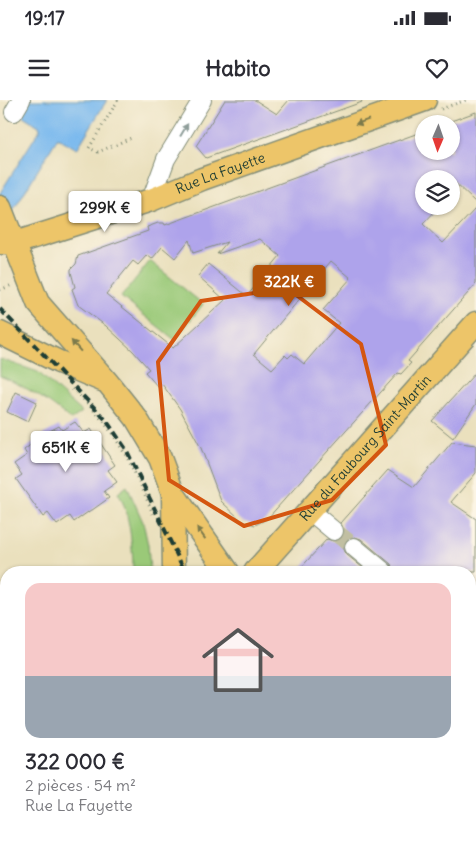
<!DOCTYPE html>
<html lang="fr">
<meta charset="utf-8">
<style>
:root{--surface:#fff;--page:#f2f2f3;--text:#2b2b33;--muted:#7c7c81;--line:#e1e1e2;--accent:#b45309}
body{margin:0;font-family:Delius,sans-serif;background:var(--page);color:var(--text);height:100vh;display:flex;flex-direction:column;font-size:19px;white-space:nowrap}
*{box-sizing:border-box;margin:0}
p{font-size:16px;color:var(--muted)}
.icon{flex:none;width:28px;height:28px;fill:none;stroke:currentColor;stroke-width:2;stroke-linecap:round;stroke-linejoin:round}
.map{position:relative;flex:1;overflow:hidden}
.side{position:absolute;left:0px;top:466px;width:476px;height:276px;display:flex;flex-direction:column;background:var(--surface);border-radius:20px 20px 0 0;box-shadow:0 1px 4px #0004}
.side>*{flex:none}
.needle{width:32px;rotate:182deg}
.buttons{position:absolute;left:415px;top:15px;display:grid;gap:10px}
.buttons a{display:grid;place-items:center;width:45px;height:45px;border-radius:50%;background:var(--surface);box-shadow:0 1px 4px #0004;font-size:25px}
.price{position:absolute;translate:-50% -42px;padding:0 11px;border-radius:5px;background:#fff;color:#222;font-size:16px;line-height:32px;filter:drop-shadow(0 1px 2px #0008)}
.price::after{content:'';position:absolute;left:50%;top:30px;width:15px;height:11px;margin-left:-8px;background:inherit;clip-path:polygon(0 0,100% 0,50% 100%)}
.price.on{background:var(--accent);color:#fff}
ul{padding:0;list-style:none}
li{display:grid;align-content:center;gap:10px;height:265px;padding:0 25px}
li+li{border-top:1px solid var(--line)}
li span{display:grid;place-items:center;height:155px;border-radius:15px;color:#555}
li>.icon{margin-inline-start:auto}
span .icon{width:90px;height:90px;fill:#fffc;stroke-width:1}
li b{font-size:21px}
.status{display:flex;justify-content:space-between;align-items:center;height:35px;padding:0 25px;background:var(--surface);direction:ltr}
.status svg{height:14px;fill:currentColor}
header{display:flex;justify-content:space-between;align-items:center;height:65px;padding:0 25px;background:var(--surface);font-size:22px;font-weight:700}
.map>svg:first-child{display:block}
.green{fill:#9ac978;stroke:#5c8356}
.water{fill:#7ab9ee;stroke:#4c7b91}
.building{fill:#aea3eb;fill-rule:evenodd}
.lines{fill:none;stroke-linecap:round;stroke-linejoin:round}
.minor-tunnel{stroke:#c1bfa2;stroke-width:18;stroke-dasharray:18 9;stroke-linecap:butt}
.minor-casing{stroke:#848e78;stroke-width:20}
.major-casing{stroke:#848e78;stroke-width:25}
.path{stroke:#848e78;stroke-width:3;stroke-dasharray:1 4;stroke-linecap:butt}
.minor{stroke:#fff;stroke-width:18}
.major{stroke:#edc569;stroke-width:22}
.rail{stroke:#1f3d34;stroke-width:4;stroke-dasharray:8 4;stroke-linecap:butt}
.oneway{fill:#7c7a4c}
.oneway2{fill:#8f9e9a}
.marked{fill:none;stroke:#d45610;stroke-width:4;stroke-linejoin:round}
.labels{text-anchor:middle;stroke-width:5;stroke-linejoin:round;paint-order:stroke}
.street-label{font-size:14px;fill:#1f3d34;stroke:#fcf5e5}
</style>
<div class="status"><b>19:17</b><svg viewBox="0 0 49 12"><path d="M0 12V9h3v3zM5 12V6h3v6zM10 12V3h3v9zM15 12V0h3v12zM26 1h20v11H26zM47 4h2v5h-2z"/></svg></div>
<header><svg class="icon" aria-label="menu" viewBox="0 0 24 24"><path d="M4 6h16M4 12h16M4 18h16"/></svg>Habito<svg class="icon" aria-label="heart" viewBox="0 0 24 24"><path d="M12 20l-8-8c-3-5 5-10 8-4 3-6 11-1 8 4z"/></svg></header>
<div class="map">
<svg width="476" height="742" viewBox="0 0 476 742">
<rect width="100%" height="100%" fill="#fcf5e5"/>
<filter id="ink" filterUnits="userSpaceOnUse"><feTurbulence type="fractalNoise" baseFrequency=".02" numOctaves="2"/><feDisplacementMap in="SourceGraphic" scale="10" xChannelSelector="R" yChannelSelector="G"/><feConvolveMatrix kernelMatrix="1 2 1 2 8 2 1 2 1" color-interpolation-filters="sRGB"/></filter>
<filter id="wash" filterUnits="userSpaceOnUse"><feTurbulence type="fractalNoise" baseFrequency=".0096" numOctaves="4" result="noise"/><feDisplacementMap in="SourceGraphic" scale="20" xChannelSelector="R" yChannelSelector="G"/><feGaussianBlur stdDeviation="1.12" result="paint"/><feColorMatrix in="noise" values="0 0 0 0 0 0 0 0 0 0 0 0 0 0 0 0 0 1.4 0 .05"/><feComposite in="paint" operator="in"/></filter>
<g filter="url(#wash)">
<rect width="100%" height="100%" fill="#eae0bd"/>
<path class="green" d="M 150,161 L 203,204 L 175,240 L 121,197 Z
M 0,259 L 38,272 L 82,312 L 71,320 C 49,301 27,287 0,276 Z
M 127,386 L 143,422 L 148,445 L 150,472 L 133,472 C 133,451 130,411 118,393 Z"/>
<path class="water" d="M 29,0 L 107,0 L 77,49 L 60,39 L 57,39 L 0,132 L 0,93 L 40,29 L 39,26 L 20,14 Z"/>
<g id="blocks">
<path class="building" d="M 225,0 L 255,0 L 277,14 L 289,0 L 361,0 L 362,2 L 206,58 L 196,46 Z
M 476,12 L 476,103 L 451,79 L 424,79 L 424,106 L 440,106 L 423,124 L 443,143 L 476,108 L 476,184 L 408,261 L 411,263 L 401,274 L 398,273 L 267,419 L 255,425 L 242,421 L 221,401 L 201,348 L 180,309 L 162,284 L 158,287 L 145,272 L 149,269 L 133,251 L 106,226 L 78,205 L 72,189 L 75,187 L 71,172 L 71,169 L 76,164 L 78,156 L 148,131 L 147,127 L 158,123 L 164,123 L 165,125 L 424,31 L 424,51 L 451,51 L 451,21 ZM 260,139 L 280,156 L 247,196 L 208,164 L 198,176 L 225,200 L 173,248 L 106,194 L 133,161 L 138,165 L 147,155 L 152,159 L 162,147 L 175,158 L 189,140 L 193,153 L 227,142 L 217,154 ZM 331,161 L 351,178 L 323,210 L 339,223 L 304,264 L 292,254 L 288,258 L 285,255 L 272,269 L 254,254 Z
M 476,272 L 476,304 L 453,338 L 432,321 Z
M 16,292 L 37,302 L 28,322 L 7,312 Z
M 75,322 L 84,333 L 91,329 L 115,365 L 108,370 L 117,382 L 104,391 L 109,398 L 88,413 L 88,412 L 74,422 L 70,416 L 57,425 L 48,413 L 43,417 L 16,379 L 22,375 L 14,364 L 27,355 L 24,350 L 44,334 L 59,326 L 62,330 Z
M 452,342 L 476,345 L 476,373 L 451,402 L 476,419 L 476,472 L 394,472 L 391,464 L 361,439 L 355,437 L 346,440 L 344,445 L 344,450 L 347,455 L 368,472 L 297,472 L 327,439 L 333,441 L 342,438 L 344,432 L 341,423 L 388,370 L 414,387 Z"/>
</g>
</g>
<g filter="url(#ink)">
<use href="#blocks" fill-opacity="0" stroke="#848e78" stroke-width="1"/>
<g class="lines">
<path class="minor-tunnel" d="M 334,431 L 354,447"/>
<defs>
<path id="minor" d="M 14,12 L 21,0
M 151,100 L 166,59 L 202,0
M 310,411 L 334,431
M 354,447 L 384,472
M 470,567 L 476,540
M 0,620 L 6,619
M 264,736 L 272,742
M 325,742 L 330,736"/>
<g id="major">
<path d="M 0,107 L 38,203 L 108,283 L 136,318 L 160,358 L 173,393 L 228,472"/>
<path id="s1" d="M 0,143 L 15,143 L 151,100 L 202,79 L 425,0"/>
<path d="M 0,233 L 59,262 L 102,280"/>
<path d="M 173,393 L 174,472"/>
<path id="s2" d="M 255,472 L 476,223"/>
<path d="M 470,569 L 476,570"/>
<path d="M 470,626 L 476,627"/>
<path d="M 22,742 L 27,736"/>
<path d="M 92,742 L 97,736"/>
</g>
</defs>
<use href="#minor" class="minor-casing"/>
<use href="#major" class="major-casing"/>
<path class="path" d="M 118,0 L 89,48 L 98,52 L 131,38
M 441,9 L 466,0
M 0,190 L 12,185
M 72,289 C 113,324 133,365 153,414
M 0,557 L 6,556
M 0,598 L 6,597"/>
<use href="#minor" class="minor"/>
<use href="#major" class="major"/>
<path class="rail" d="M 0,209 L 106,320 L 126,349 L 185,472
M 470,590 L 476,591"/>
</g>
<defs><path id="oneway-solid" d="M-6-.8H1V-3.2L6.5 0L1 3.2V.8H-6Z" transform="scale(1.25)"/></defs>
<g class="oneway">
<use href="#oneway-solid" transform="translate(362 22) rotate(160)"/>
<use href="#oneway-solid" transform="translate(76 246) rotate(-131)"/>
<use href="#oneway-solid" transform="translate(201 433) rotate(-125)"/>
</g>
<use class="oneway2" href="#oneway-solid" transform="translate(184 30) rotate(-59)"/>
</g>
<path class="marked" d="M 287,188 L 361,244 L 386,345 L 332,400 L 244,426 L 169,380 L 158,262 L 201,201 Z"/>
<g class="labels">
<g class="street-label">
<text dy="5" stroke="none"><textPath href="#s1" startOffset="232">Rue La Fayette</textPath></text>
<text dy="5" stroke="none"><textPath href="#s2" startOffset="166">Rue du Faubourg Saint-Martin</textPath></text>
</g>
</g>
</svg>
<div class="buttons">
<a><svg class="needle" viewBox="-14 -14 28 28"><path d="M0-13l5 13h-10z" fill="#e53935"/><path d="M0 13l5-13h-10z" fill="#7c7c81"/></svg></a>
<a><svg class="icon" aria-label="layers" viewBox="0 0 24 24"><path d="M12 4l9 5-9 5-9-5zM3 14l9 5 9-5"/></svg></a>
</div>
<b class="price" style="left:105px;top:133px">299K €</b>
<b class="price on" style="left:289px;top:207px">322K €</b>
<b class="price" style="left:66px;top:373px">651K €</b>
<section class="side">
<ul>
<li><span style="background:linear-gradient(#f6c9c9 60%,#9aa5b1 0)"><svg class="icon" aria-label="home" viewBox="0 0 24 24"><path d="M3 11l9-7 9 7M6 9v11h12V9"/></svg></span><div><b>322 000 €</b><p>2 pièces · 54 m²</p><p>Rue La Fayette</p></div></li>
</ul>
</section>
</div>
